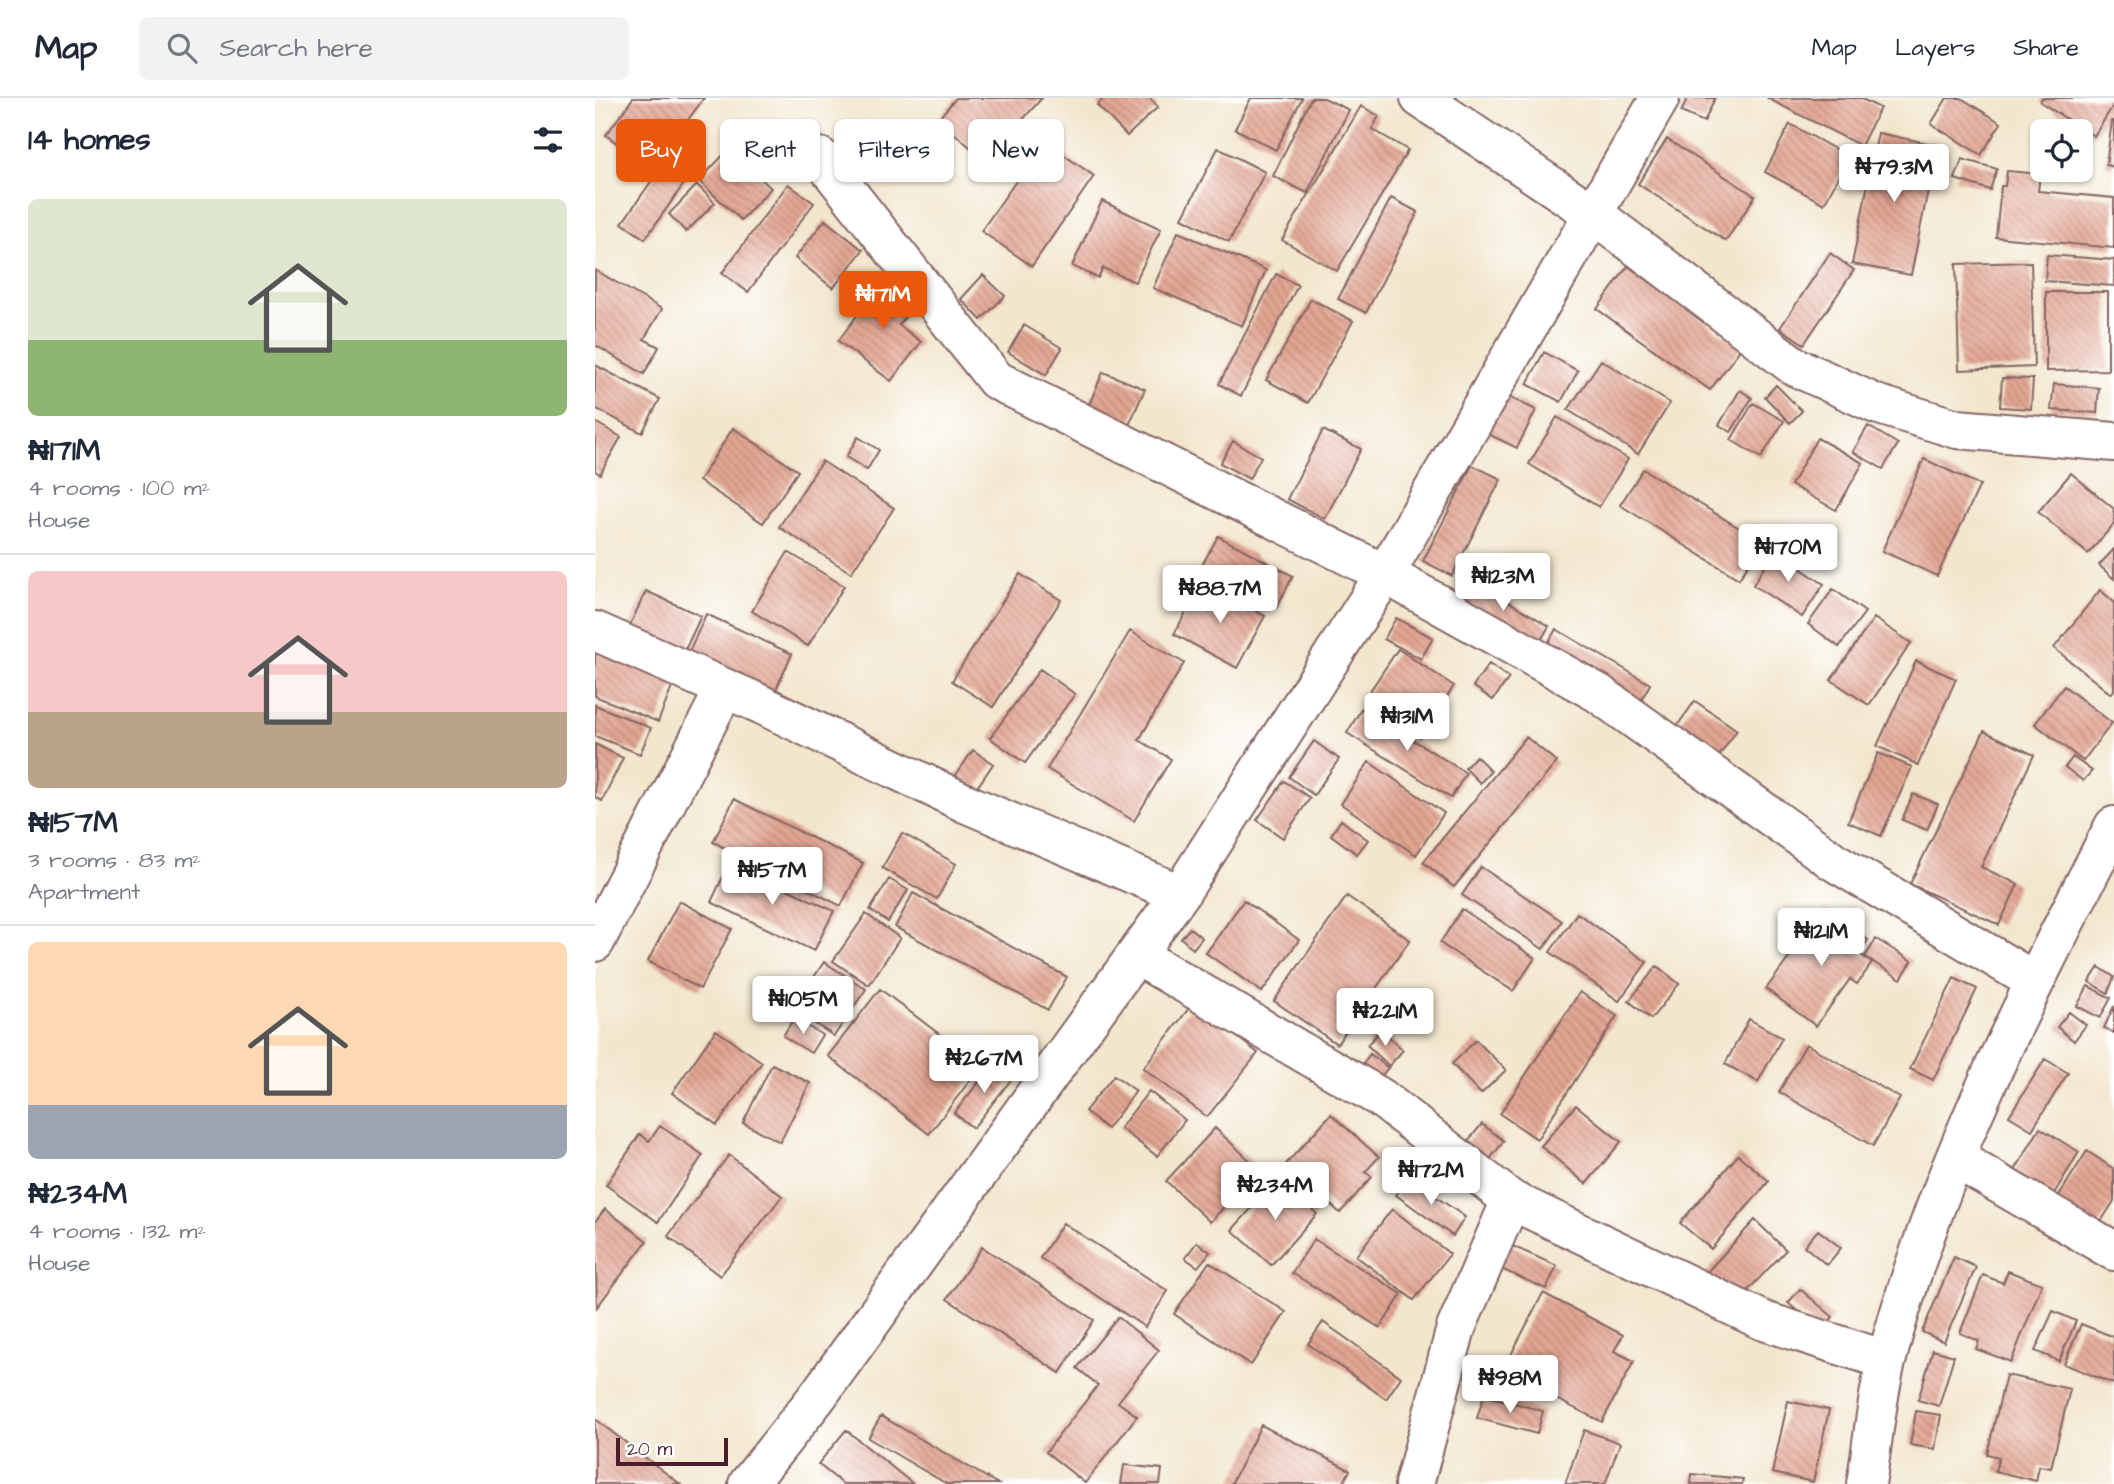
<!DOCTYPE html>
<meta charset="utf-8">
<style>
:root{--surface:#fff;--page:#f2f2f3;--text:#1f2937;--muted:#747a83;--line:#e0e1e3;--accent:#ea580c}
body{margin:0;font-family:"Architects Daughter",sans-serif;background:var(--page);color:var(--text);height:100vh;display:flex;flex-direction:column;font-size:26px;white-space:nowrap}
*{box-sizing:border-box;margin:0}
p{font-size:23px;color:var(--muted)}
.icon{flex:none;width:38px;height:38px;fill:none;stroke:currentColor;stroke-width:2;stroke-linecap:round;stroke-linejoin:round}
.map{position:relative;flex:1;overflow:hidden}
.side{display:flex;flex-direction:column;background:var(--surface);width:595px}
.side>*{flex:none}
.top-card{position:absolute;left:21px;top:21px;width:665px;height:63px;display:flex;gap:14px}
.controls{position:absolute;left:1435px;top:21px;display:grid;gap:14px}
.controls a{display:grid;place-items:center;width:63px;height:63px;border-radius:10px;background:var(--surface);box-shadow:0 2px 5px #0004;font-size:35px}
.scale{position:absolute;left:21px;bottom:18px;width:112px;box-sizing:border-box;padding-left:7px;border:4px solid #4a1f2b;border-top:0;font-size:19px;line-height:24px;white-space:nowrap;color:#4a1f2b;-webkit-text-stroke:5px #fff;paint-order:stroke}
.price{position:absolute;translate:-50% -60px;padding:0 16px;border-radius:7px;background:#fff;color:#222;font-size:23px;line-height:46px;filter:drop-shadow(0 2px 4px #0008)}
.price::after{content:'';position:absolute;left:50%;top:42px;width:21px;height:16px;margin-left:-10px;background:inherit;clip-path:polygon(0 0,100% 0,50% 100%)}
.price.selected{background:var(--accent);color:#fff}
ul{padding:0;list-style:none}
li{display:grid;align-content:center;gap:14px;height:371px;padding:0 28px}
li+li{border-top:2px solid var(--line)}
li span{display:grid;place-items:center;height:217px;border-radius:10px;color:#555}
li>.icon{margin-inline-start:auto}
span .icon{width:126px;height:126px;fill:#fffc;stroke-width:1}
li b{font-size:30px}
h2{display:flex;justify-content:space-between;align-items:center;height:84px;padding:0 28px;font-size:30px}
.pill{padding:0 24px;border-radius:10px;background:var(--surface);box-shadow:0 2px 5px #0004;font-size:24px;line-height:63px}
.pill.selected{background:var(--accent);color:#fff}
header{display:flex;align-items:center;gap:42px;box-sizing:border-box;height:98px;padding:0 35px;background:var(--surface);border-bottom:2px solid var(--line)}
header strong{font-size:33px}
nav{display:flex;gap:38px;margin-inline-start:auto;font-size:24px}
.search{width:490px;height:63px;background:var(--page);display:flex;align-items:center;gap:18px;box-sizing:border-box;padding:0 24px;border-radius:10px;color:var(--muted);font-size:26px}
main{display:flex;flex:1;min-height:0}
.map>svg:first-child{display:block}
.building{fill:url(#building-back-hatch)}
.lines{fill:none;stroke-linecap:round;stroke-linejoin:round}
.minor-casing{stroke:#856564;stroke-width:42}
.minor{stroke:#fff;stroke-width:38}
</style>
<header>
<strong>Map</strong>
<div class="search"><svg class="icon" aria-label="search" viewBox="0 0 24 24"><circle cx="10" cy="10" r="6"/><path d="M15 15l6 6"/></svg>Search here</div>
<nav><a>Map</a><a>Layers</a><a>Share</a></nav>
</header>
<main>
<section class="side">
<h2>14 homes<svg class="icon" aria-label="filters" viewBox="0 0 24 24"><path d="M4 7h16M4 17h16"/><circle cx="9" cy="7" r="2"/><circle cx="15" cy="17" r="2"/></svg></h2>
<ul>
<li><span style="background:linear-gradient(#dfe7d0 65%,#8fb573 0)"><svg class="icon" aria-label="home" viewBox="0 0 24 24"><path d="M3 11l9-7 9 7M6 9v11h12V9"/></svg></span><div><b>₦171M</b><p>4 rooms · 100 m²</p><p>House</p></div></li>
<li><span style="background:linear-gradient(#f6c9c9 65%,#b9a48a 0)"><svg class="icon" aria-label="home" viewBox="0 0 24 24"><path d="M3 11l9-7 9 7M6 9v11h12V9"/></svg></span><div><b>₦157M</b><p>3 rooms · 83 m²</p><p>Apartment</p></div></li>
<li><span style="background:linear-gradient(#ffd9b3 75%,#9aa5b1 0)"><svg class="icon" aria-label="home" viewBox="0 0 24 24"><path d="M3 11l9-7 9 7M6 9v11h12V9"/></svg></span><div><b>₦234M</b><p>4 rooms · 132 m²</p><p>House</p></div></li>
</ul>
</section>
<div class="map">
<svg width="1519" height="1386" viewBox="0 0 1519 1386">
<defs>
<pattern id="building-back-hatch" width="6" height="6" patternUnits="userSpaceOnUse" patternTransform="scale(1.75)"><rect width="6" height="6" fill="#e3a693"/><path d="M-1 5l2 2M0 0l6 6M5-1l2 2" fill="none" stroke="#ba8778"/></pattern>
</defs>
<rect width="100%" height="100%" fill="#fff"/>
<filter id="ink" filterUnits="userSpaceOnUse"><feTurbulence type="fractalNoise" baseFrequency=".0143" numOctaves="2"/><feDisplacementMap in="SourceGraphic" scale="14" xChannelSelector="R" yChannelSelector="G"/><feConvolveMatrix kernelMatrix="1 2 1 2 8 2 1 2 1" color-interpolation-filters="sRGB"/></filter>
<filter id="wash" filterUnits="userSpaceOnUse"><feTurbulence type="fractalNoise" baseFrequency=".00686" numOctaves="4" result="noise"/><feDisplacementMap in="SourceGraphic" scale="28" xChannelSelector="R" yChannelSelector="G"/><feGaussianBlur stdDeviation="1.57" result="paint"/><feColorMatrix in="noise" values="0 0 0 0 0 0 0 0 0 0 0 0 0 0 0 0 0 1.4 0 .05"/><feComposite in="paint" operator="in"/></filter>
<g filter="url(#wash)">
<rect width="100%" height="100%" fill="#f2e6cd"/>
<g id="blocks">
<path class="building" d="M 38,0 L 109,0 L 57,71 L 11,37 Z
M 361,0 L 447,0 L 391,63 L 343,21 Z
M 509,0 L 555,0 L 563,9 L 532,38 L 502,7 Z
M 656,0 L 707,0 L 681,52 L 640,31 Z
M 716,0 L 729,0 L 754,12 L 712,95 L 678,78 Z
M 1093,0 L 1120,0 L 1109,24 L 1086,14 Z
M 1172,0 L 1265,0 L 1285,10 L 1266,48 Z
M 1352,0 L 1366,0 L 1406,25 L 1386,57 L 1336,26 Z
M 1447,0 L 1519,0 L 1519,6 L 1499,38 L 1445,4 Z
M 766,8 L 784,18 L 777,31 L 813,52 L 742,173 L 687,142 Z
M 1517,23 L 1519,23 L 1519,69 L 1511,67 Z
M 1195,26 L 1254,59 L 1229,106 L 1170,74 Z
M 1283,35 L 1342,47 L 1316,177 L 1257,166 Z
M 1072,41 L 1160,98 L 1131,143 L 1043,86 Z
M 449,43 L 499,78 L 437,168 L 386,133 Z
M 84,44 L 107,60 L 50,141 L 27,125 Z
M 623,50 L 670,74 L 634,144 L 587,120 Z
M 134,51 L 176,90 L 146,122 L 104,83 Z
M 1367,61 L 1402,71 L 1395,92 L 1360,81 Z
M 1412,73 L 1445,76 L 1443,93 L 1519,100 L 1519,150 L 1401,139 L 1406,88 L 1410,88 Z
M 193,86 L 219,105 L 153,194 L 127,175 Z
M 102,87 L 120,105 L 91,134 L 74,116 Z
M 796,100 L 823,114 L 771,215 L 743,201 Z
M 507,103 L 566,131 L 540,184 L 508,170 L 503,180 L 477,168 Z
M 230,122 L 268,152 L 238,190 L 200,160 Z
M 583,134 L 671,172 L 647,228 L 558,190 Z
M 1235,155 L 1259,172 L 1209,246 L 1185,230 Z
M 1452,157 L 1519,162 L 1519,188 L 1450,183 Z
M 1436,164 L 1439,269 L 1364,272 L 1361,166 Z
M 1033,168 L 1146,250 L 1115,292 L 1002,211 Z
M 0,172 L 67,211 L 49,241 L 64,249 L 49,276 L 0,247 Z
M 681,176 L 703,187 L 646,298 L 624,286 Z
M 388,177 L 410,198 L 386,222 L 366,201 Z
M 291,179 L 322,203 L 304,227 L 326,244 L 296,283 L 243,243 Z
M 1451,194 L 1513,194 L 1513,272 L 1451,273 Z
M 716,201 L 758,223 L 713,305 L 671,282 Z
M 429,227 L 467,250 L 451,277 L 413,254 Z
M 949,254 L 983,273 L 966,304 L 932,286 Z
M 1006,262 L 1075,305 L 1043,356 L 973,312 Z
M 0,267 L 65,301 L 47,335 L 0,310 Z
M 508,274 L 550,291 L 534,327 L 493,309 Z
M 1407,280 L 1438,281 L 1436,311 L 1405,309 Z
M 1459,286 L 1504,290 L 1502,315 L 1456,312 Z
M 1181,287 L 1207,313 L 1195,325 L 1170,299 Z
M 1145,292 L 1157,300 L 1136,334 L 1124,327 Z
M 910,297 L 941,312 L 922,350 L 891,335 Z
M 1158,305 L 1189,323 L 1166,360 L 1136,342 Z
M 962,319 L 1033,361 L 1004,409 L 934,366 Z
M 0,324 L 26,339 L 5,376 L 0,373 Z
M 1273,328 L 1303,346 L 1288,371 L 1258,354 Z
M 138,330 L 203,373 L 168,425 L 104,383 Z
M 728,332 L 766,351 L 730,421 L 692,401 Z
M 263,339 L 284,352 L 272,372 L 251,359 Z
M 1222,340 L 1268,365 L 1241,412 L 1196,387 Z
M 638,343 L 666,359 L 654,381 L 625,365 Z
M 1329,361 L 1385,387 L 1342,478 L 1287,453 Z
M 227,363 L 299,410 L 256,475 L 184,429 Z
M 877,367 L 906,381 L 857,478 L 828,463 Z
M 1048,371 L 1167,444 L 1144,481 L 1025,407 Z
M 1476,375 L 1519,411 L 1519,426 L 1493,456 L 1443,414 Z
M 623,438 L 698,478 L 682,509 L 606,469 Z
M 1519,451 L 1519,481 L 1504,467 Z
M 1179,453 L 1229,486 L 1207,519 L 1158,487 Z
M 193,454 L 249,488 L 213,548 L 157,513 Z
M 425,476 L 466,502 L 398,609 L 357,583 Z
M 875,480 L 954,528 L 941,551 L 861,503 Z
M 608,483 L 670,518 L 642,570 L 579,536 Z
M 1238,491 L 1270,514 L 1244,549 L 1213,526 Z
M 1505,492 L 1519,504 L 1519,592 L 1516,596 L 1459,550 Z
M 51,493 L 106,518 L 89,554 L 34,529 Z
M 111,516 L 197,556 L 179,596 L 93,556 Z
M 801,520 L 838,540 L 826,561 L 789,541 Z
M 1279,520 L 1316,545 L 1274,607 L 1236,582 Z
M 961,531 L 1055,586 L 1043,608 L 948,554 Z
M 535,533 L 589,565 L 544,642 L 576,661 L 539,723 L 452,671 Z
M 803,551 L 859,588 L 825,639 L 769,602 Z
M 0,553 L 82,577 L 63,624 L 0,598 Z
M 1321,563 L 1361,581 L 1323,667 L 1282,648 Z
M 894,566 L 914,580 L 898,602 L 878,588 Z
M 445,571 L 480,596 L 430,665 L 395,640 Z
M 1469,588 L 1517,625 L 1488,663 L 1440,626 Z
M 1100,603 L 1142,632 L 1124,658 L 1082,628 Z
M 0,607 L 56,630 L 45,656 L 0,638 Z
M 767,610 L 871,675 L 856,700 L 752,635 Z
M 1389,633 L 1439,657 L 1386,769 L 1423,786 L 1404,827 L 1315,786 Z
M 931,639 L 962,664 L 859,789 L 828,764 Z
M 719,643 L 744,661 L 719,697 L 694,679 Z
M 0,646 L 28,660 L 7,703 L 0,699 Z
M 378,652 L 398,666 L 379,694 L 359,680 Z
M 1283,655 L 1317,669 L 1286,738 L 1253,724 Z
M 881,658 L 896,673 L 885,685 L 870,670 Z
M 1478,659 L 1497,673 L 1488,683 L 1470,669 Z
M 774,664 L 849,715 L 821,757 L 746,706 Z
M 689,683 L 715,700 L 688,740 L 662,722 Z
M 1318,696 L 1343,706 L 1332,732 L 1307,722 Z
M 139,701 L 268,765 L 246,808 L 118,744 Z
M 746,722 L 773,742 L 762,756 L 736,737 Z
M 307,735 L 361,766 L 342,801 L 287,770 Z
M 135,764 L 239,813 L 219,853 L 116,804 Z
M 886,769 L 967,823 L 948,851 L 867,797 Z
M 294,781 L 313,792 L 293,824 L 275,812 Z
M 318,795 L 472,879 L 453,912 L 300,829 Z
M 752,798 L 815,842 L 742,946 L 679,903 Z
M 649,802 L 704,842 L 667,894 L 611,855 Z
M 84,803 L 137,831 L 105,891 L 53,863 Z
M 867,811 L 940,860 L 918,893 L 845,845 Z
M 1230,811 L 1273,842 L 1264,855 L 1277,865 L 1262,886 L 1255,881 L 1221,928 L 1171,891 Z
M 982,815 L 1052,864 L 1024,903 L 955,854 Z
M 271,816 L 305,840 L 274,887 L 238,863 Z
M 595,830 L 607,840 L 598,851 L 586,840 Z
M 1281,841 L 1317,863 L 1306,881 L 1270,859 Z
M 229,864 L 271,891 L 239,938 L 198,911 Z
M 1062,868 L 1084,886 L 1056,921 L 1034,903 Z
M 1504,869 L 1519,879 L 1513,895 L 1494,884 Z
M 1359,880 L 1382,891 L 1338,982 L 1315,971 Z
M 1493,888 L 1516,900 L 1505,920 L 1482,908 Z
M 285,891 L 386,968 L 334,1036 L 233,958 Z
M 985,894 L 1022,918 L 942,1041 L 905,1016 Z
M 598,905 L 663,955 L 612,1019 L 548,970 Z
M 1519,908 L 1519,935 L 1509,930 Z
M 1474,914 L 1491,927 L 1479,943 L 1462,929 Z
M 199,920 L 227,937 L 216,955 L 188,938 Z
M 1154,921 L 1187,940 L 1163,984 L 1130,966 Z
M 121,932 L 167,964 L 122,1027 L 77,995 Z
M 786,932 L 808,952 L 794,968 L 772,947 Z
M 881,942 L 911,972 L 886,996 L 857,966 Z
M 1211,946 L 1305,1000 L 1278,1048 L 1184,994 Z
M 775,956 L 793,970 L 778,988 L 761,975 Z
M 1450,961 L 1473,975 L 1437,1032 L 1414,1018 Z
M 400,964 L 419,978 L 378,1030 L 359,1015 Z
M 177,966 L 215,985 L 185,1044 L 148,1025 Z
M 519,977 L 541,993 L 512,1031 L 490,1013 Z
M 554,993 L 590,1022 L 562,1058 L 525,1030 Z
M 981,1007 L 1026,1044 L 991,1086 L 946,1048 Z
M 736,1016 L 784,1059 L 770,1074 L 777,1079 L 745,1115 L 691,1066 Z
M 887,1026 L 909,1043 L 891,1066 L 869,1048 Z
M 65,1028 L 108,1057 L 63,1124 L 11,1087 L 45,1036 L 54,1043 Z
M 620,1030 L 664,1071 L 615,1124 L 571,1083 Z
M 1445,1030 L 1484,1054 L 1451,1109 L 1412,1086 Z
M 1492,1053 L 1519,1071 L 1519,1103 L 1498,1136 L 1456,1110 Z
M 134,1057 L 187,1098 L 125,1178 L 73,1138 Z
M 1143,1057 L 1174,1083 L 1116,1151 L 1085,1125 Z
M 814,1080 L 870,1119 L 858,1138 L 801,1097 Z
M 683,1081 L 722,1116 L 676,1167 L 637,1132 Z
M 10,1111 L 52,1143 L 2,1209 L 0,1124 Z
M 797,1111 L 855,1156 L 819,1202 L 761,1158 Z
M 1160,1122 L 1191,1152 L 1141,1205 L 1110,1176 Z
M 468,1125 L 573,1193 L 550,1229 L 445,1160 Z
M 1223,1132 L 1246,1150 L 1232,1167 L 1209,1148 Z
M 719,1141 L 807,1196 L 785,1230 L 697,1175 Z
M 602,1144 L 615,1154 L 603,1169 L 590,1160 Z
M 915,1147 L 962,1168 L 951,1191 L 904,1170 Z
M 387,1149 L 499,1222 L 465,1275 L 352,1201 Z
M 1359,1159 L 1381,1169 L 1349,1244 L 1327,1234 Z
M 614,1164 L 691,1214 L 656,1267 L 579,1216 Z
M 1413,1173 L 1447,1186 L 1416,1264 L 1381,1251 L 1384,1243 L 1365,1235 L 1388,1177 L 1408,1185 Z
M 1205,1191 L 1238,1219 L 1226,1233 L 1193,1205 Z
M 948,1195 L 1028,1237 L 1019,1253 L 1039,1263 L 1007,1324 L 907,1274 Z
M 1458,1213 L 1481,1223 L 1464,1263 L 1440,1253 Z
M 523,1219 L 564,1252 L 523,1304 L 542,1318 L 490,1385 L 451,1354 L 503,1287 L 482,1270 Z
M 728,1224 L 806,1279 L 791,1301 L 713,1246 Z
M 1486,1226 L 1519,1239 L 1519,1286 L 1469,1266 Z
M 1338,1252 L 1359,1258 L 1344,1308 L 1323,1302 Z
M 1411,1277 L 1475,1291 L 1456,1370 L 1444,1368 L 1441,1383 L 1400,1373 L 1404,1359 L 1392,1356 Z
M 889,1297 L 948,1313 L 942,1336 L 882,1320 Z
M 1193,1303 L 1234,1312 L 1218,1384 L 1177,1375 Z
M 1321,1313 L 1346,1317 L 1340,1351 L 1315,1347 Z
M 286,1318 L 403,1386 L 352,1386 L 273,1340 Z
M 0,1321 L 85,1386 L 0,1386 Z
M 666,1327 L 755,1372 L 748,1386 L 636,1386 Z
M 251,1332 L 318,1386 L 248,1386 L 223,1366 Z
M 989,1332 L 1025,1345 L 1010,1386 L 970,1386 Z
M 529,1367 L 567,1371 L 565,1386 L 526,1386 Z
M 1097,1376 L 1148,1381 L 1147,1386 L 1096,1386 Z"/>
</g>
</g>
<g filter="url(#ink)">
<use href="#blocks" fill-opacity="0" stroke="#856564" stroke-width="2"/>
<g class="lines">
<defs>
<path id="minor" d="M 825,0 L 1000,117 L 1199,268 L 1281,306 L 1362,331 L 1519,344
M 225,59 L 401,282 L 790,476 L 1003,595 L 1238,763 L 1439,883
M 0,533 L 161,604 L 370,705 L 585,796
M 0,844 L 129,592
M 543,858 L 786,1000 L 916,1102 L 1169,1223 L 1291,1262
M 1360,1060 L 1519,1153
M 153,1386 L 222,1299 L 585,796 L 790,476 L 1065,0
M 819,1386 L 861,1230 L 916,1102
M 1271,1386 C 1278,1345 1281,1301 1292,1260 C 1341,1073 1431,899 1519,728"/>
</defs>
<use href="#minor" class="minor-casing"/>
<use href="#minor" class="minor"/>
</g>
</g>
</svg>
<div class="controls">
<a><svg class="icon" aria-label="locate" viewBox="0 0 24 24"><circle cx="12" cy="12" r="6"/><path d="M12 2v4M12 18v4M2 12h4M18 12h4"/></svg></a>
</div>
<div class="scale">20 m</div>
<b class="price" style="left:1299px;top:106px">₦79.3M</b>
<b class="price selected" style="left:288px;top:233px">₦171M</b>
<b class="price" style="left:1193px;top:486px">₦170M</b>
<b class="price" style="left:908px;top:515px">₦123M</b>
<b class="price" style="left:625px;top:527px">₦88.7M</b>
<b class="price" style="left:812px;top:655px">₦131M</b>
<b class="price" style="left:177px;top:809px">₦157M</b>
<b class="price" style="left:1226px;top:870px">₦121M</b>
<b class="price" style="left:208px;top:938px">₦105M</b>
<b class="price" style="left:790px;top:950px">₦221M</b>
<b class="price" style="left:389px;top:997px">₦267M</b>
<b class="price" style="left:836px;top:1109px">₦172M</b>
<b class="price" style="left:680px;top:1124px">₦234M</b>
<b class="price" style="left:915px;top:1317px">₦98M</b>
<div class="top-card">
<a class="pill selected">Buy</a>
<a class="pill">Rent</a>
<a class="pill">Filters</a>
<a class="pill">New</a>
</div>
</div>
</main>
